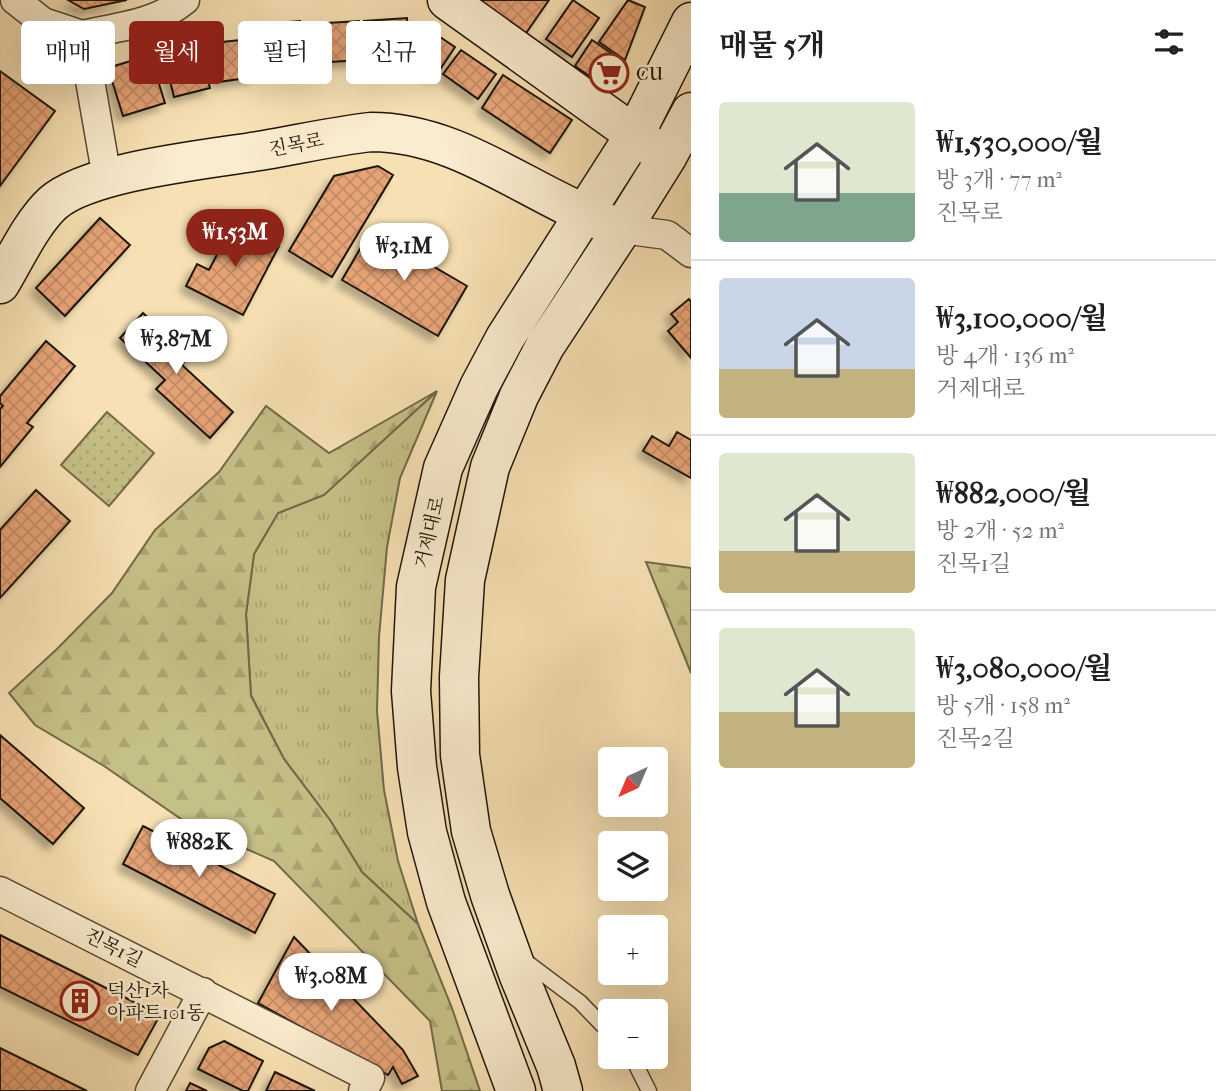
<!DOCTYPE html>
<html lang="ko">
<meta charset="utf-8">
<style>
:root{--surface:#fff;--page:#f2f2f2;--text:#202124;--muted:#757577;--line:#e0e0e0;--accent:#8f2418}
body{margin:0;font-family:"IM FELL French Canon","Noto Serif KR",serif;background:var(--page);color:var(--text);height:100vh;display:flex;flex-direction:column;font-size:26px;white-space:nowrap}
*{box-sizing:border-box;margin:0}
p{font-size:23px;color:var(--muted)}
.icon{flex:none;width:38px;height:38px;fill:none;stroke:currentColor;stroke-width:2;stroke-linecap:round;stroke-linejoin:round}
.map{position:relative;flex:1;overflow:hidden}
.sheet{display:flex;flex-direction:column;background:var(--surface);width:525px}
.sheet>*{flex:none}
.guide{position:absolute;left:21px;top:21px;width:564px;height:63px;display:flex;gap:14px}
.needle{width:46px;rotate:224deg}
.fabs{position:absolute;left:598px;top:747px;display:grid;gap:14px}
.fabs a{display:grid;place-items:center;width:70px;height:70px;border-radius:7px;background:var(--surface);box-shadow:0 7px 28px #0002;font-size:35px}
.price{position:absolute;translate:-50% -60px;padding:0 16px;border-radius:24px;background:#fff;color:#222;font-size:23px;line-height:46px;filter:drop-shadow(0 2px 4px #0008)}
.price::after{content:'';position:absolute;left:50%;top:42px;width:21px;height:16px;margin-left:-10px;background:inherit;clip-path:polygon(0 0,100% 0,50% 100%)}
.price.selected{background:var(--accent);color:#fff}
ul{padding:0;list-style:none}
li{display:flex;align-items:center;gap:21px;height:175px;padding:0 28px}
li+li{border-top:2px solid var(--line)}
li span{display:grid;place-items:center;flex:none;width:196px;height:140px;border-radius:7px;color:#555}
li>.icon{margin-inline-start:auto}
span .icon{width:84px;height:84px;fill:#fffc;stroke-width:1}
li b{font-size:30px}
h2{display:flex;justify-content:space-between;align-items:center;height:84px;padding:0 28px;font-size:30px}
.pill{padding:0 24px;border-radius:7px;background:var(--surface);box-shadow:0 7px 28px #0002;font-size:24px;line-height:63px}
.pill.selected{background:var(--accent);color:#fff}
main{display:flex;flex:1;min-height:0}
.map>svg:first-child{display:block}
.grass{fill:url(#grass-tufts);stroke:#726a48;stroke-width:2}
.forest{fill:url(#forest-firs);stroke:#726a48;stroke-width:2}
.park{fill:url(#park-dots);stroke:#726a48;stroke-width:2}
.building{fill:url(#building-cross-hatch);stroke:#1f150a;stroke-width:2;filter:url(#shadow)}
.lines{fill:none;stroke-linecap:round;stroke-linejoin:round}
.lane-casing{stroke:#554834;stroke-width:17}
.street-casing{stroke:#554834;stroke-width:31}
.secondary-casing{stroke:#1f150a;stroke-width:41}
.lane{stroke:#faecce;stroke-width:14}
.street{stroke:#faecce;stroke-width:28}
.secondary{stroke:#faecce;stroke-width:38}
.labels{text-anchor:middle;stroke-width:5;stroke-linejoin:round;paint-order:stroke}
.poi-label{font-size:19px;fill:#1f150a;stroke:#faecce;text-anchor:start}
.street-label{font-size:19px;fill:#1f150a;stroke:#faecce}
</style>
<main>
<div class="map">
<svg width="691" height="1091" viewBox="0 0 691 1091">
<defs>
<pattern id="grass-tufts" width="24" height="20" patternUnits="userSpaceOnUse" patternTransform="scale(1.75)"><rect width="24" height="20" fill="#c5c087"/><path d="M3 7l-1-3M5 7V3M7 7l1-3M15 17l-1-3M17 17v-4M19 17l1-3" fill="none" stroke="#a9a473"/></pattern>
<pattern id="forest-firs" width="22" height="20" patternUnits="userSpaceOnUse" patternTransform="scale(1.75)"><rect width="22" height="20" fill="#c5c087"/><path d="M5 1l3.5 6h-7zM16 11l3.5 6h-7z" fill="#a9a473"/></pattern>
<pattern id="park-dots" width="8" height="8" patternUnits="userSpaceOnUse" patternTransform="scale(1.75)"><rect width="8" height="8" fill="#c5c087"/><path d="M2 2h.1M6 6h.1" fill="none" stroke="#a9a473" stroke-width="1.8" stroke-linecap="round"/></pattern>
<pattern id="building-cross-hatch" width="8" height="8" patternUnits="userSpaceOnUse" patternTransform="scale(1.75)"><rect width="8" height="8" fill="#e5a376"/><path d="M0 0l8 8M0 8l8-8" fill="none" stroke="#c48b65"/></pattern>
<filter id="shadow"><feDropShadow dx="-6" dy="6" stdDeviation="3.5" flood-color="#0004"/></filter>
</defs>
<rect width="100%" height="100%" fill="#f7e1b4"/>
<filter id="stains"><feTurbulence type="fractalNoise" baseFrequency=".00286" numOctaves="4"/><feColorMatrix values="0 0 0 0 .2 0 0 0 0 .09 0 0 0 0 .02 0 0 0 .5 -.17"/></filter>
<radialGradient id="worn" r=".72"><stop offset=".6" stop-color="#630" stop-opacity="0"/><stop offset="1" stop-color="#630" stop-opacity=".3"/></radialGradient>
<path class="grass" d="M 437,391 L 400,478 L 387,547 L 379,637 L 377,711 L 384,790 L 398,861 L 418,924 L 362,872 L 330,820 L 284,759 L 251,695 L 246,614 L 254,554 L 278,513 L 324,495 Z"/>
<path class="forest" d="M 437,391 L 324,495 L 278,513 L 254,554 L 246,614 L 251,696 L 284,759 L 330,820 L 362,872 L 418,924 L 452,1008 L 480,1091 L 442,1091 L 430,1021 L 274,861 L 187,823 L 104,766 L 35,725 L 9,693 L 57,649 L 112,593 L 155,530 L 219,472 L 266,406 L 329,453 Z
M 646,562 L 691,568 L 691,673 Z"/>
<path class="park" d="M 107,412 L 154,453 L 109,506 L 61,465 Z"/>
<path class="building" d="M 68,0 L 127,0 L 84,9 Z
M 475,0 L 549,0 L 524,36 Z
M 573,0 L 599,18 L 572,57 L 546,39 Z
M 628,0 L 645,7 L 625,60 L 599,42 Z
M 407,18 L 408,41 L 385,43 L 386,55 L 376,56 L 377,62 L 367,63 L 364,21 Z
M 300,21 L 303,66 L 268,69 L 264,24 Z
M 359,21 L 362,60 L 313,63 L 311,24 Z
M 422,25 L 455,47 L 435,77 L 402,55 Z
M 197,35 L 210,88 L 174,97 L 161,44 Z
M 250,39 L 255,77 L 218,82 L 213,43 Z
M 592,40 L 624,62 L 607,88 L 575,66 Z
M 461,50 L 496,74 L 478,99 L 443,74 Z
M 150,55 L 165,103 L 123,116 L 108,68 Z
M 0,71 L 55,111 L 0,186 Z
M 503,75 L 572,120 L 550,153 L 482,108 Z
M 378,166 L 393,175 L 332,277 L 289,251 L 334,176 Z
M 100,218 L 130,245 L 65,316 L 36,288 Z
M 234,222 L 279,246 L 243,315 L 186,286 L 197,264 L 209,270 Z
M 371,230 L 467,286 L 438,336 L 342,280 Z
M 689,299 L 691,302 L 691,358 L 668,331 L 678,322 L 671,314 Z
M 143,313 L 189,356 L 182,365 L 233,412 L 210,438 L 156,389 L 165,380 L 120,338 Z
M 46,341 L 75,366 L 27,423 L 33,427 L 0,467 L 0,409 L 3,406 L 0,403 L 0,396 Z
M 677,432 L 691,440 L 691,478 L 643,451 L 652,436 L 669,446 Z
M 36,490 L 70,521 L 0,598 L 0,530 Z
M 0,735 L 84,808 L 53,844 L 0,798 Z
M 143,826 L 275,894 L 255,933 L 123,864 Z
M 0,935 L 160,1015 L 138,1055 L 0,987 Z
M 294,937 L 403,1050 L 418,1076 L 402,1084 L 393,1067 L 388,1075 L 258,1003 Z
M 224,1041 L 263,1061 L 248,1091 L 243,1091 L 198,1069 L 209,1048 Z
M 0,1048 L 87,1091 L 0,1091 Z
M 275,1072 L 315,1091 L 266,1091 Z
M 190,1083 L 207,1091 L 186,1091 Z"/>
<g class="lines">
<defs>
<path id="lane" d="M 524,960 L 580,1002 L 611,1034
M 632,1057 L 649,1091"/>
<path id="street" d="M 15,0 L 43,22 L 82,35 L 107,178
M 82,35 C 118,27 156,24 185,0
M 622,229 L 667,235 L 691,253
M 0,891 L 370,1078 L 363,1091
M 150,1091 L 203,992"/>
<path id="secondary" d="M 447,0 L 656,150
M 0,284 C 15,259 32,222 53,203 C 91,170 212,159 265,150 C 300,144 335,136 371,132 C 459,132 528,194 607,223
M 516,1091 L 446,902 L 427,832 L 417,767 L 411,691 L 416,587 L 443,468 L 479,387 L 505,338 L 634,136 L 691,22
M 563,1091 L 556,1066 L 519,976 L 490,895 L 471,831 L 460,755 L 459,677 L 465,580 L 490,467 L 519,396 L 545,346 L 622,229 L 667,157 L 691,112"/>
</defs>
<use href="#lane" class="lane-casing"/>
<use href="#street" class="street-casing"/>
<use href="#secondary" class="secondary-casing"/>
<use href="#lane" class="lane"/>
<use href="#street" class="street"/>
<use href="#secondary" class="secondary"/>
</g>
<defs>
<symbol id="supermarket-ring" viewBox="-11 -11 22 22"><circle r="9.5" fill="#faecce" stroke="#8f2418" stroke-width="1.5"/><path d="M-6-5.5h2.5l.6 2H6L4.5 2H-2.5L-4.4-4H-6ZM-1.5 3.2a1.3 1.3 0 1 0 .1 0ZM3 3.2a1.3 1.3 0 1 0 .1 0Z" fill="#8f2418"/></symbol>
<symbol id="building-ring" viewBox="-11 -11 22 22"><circle r="9.5" fill="#faecce" stroke="#8f2418" stroke-width="1.5"/><path d="M-4-6H4V6H1V3H-1V6H-4ZM-2.5-4.3h1.7v1.8h-1.7ZM.8-4.3h1.7v1.8H.8ZM-2.5-1h1.7V.8h-1.7ZM.8-1h1.7V.8H.8Z" fill="#8f2418"/></symbol>
</defs>
<g fill-rule="evenodd">
<use href="#supermarket-ring" x="587" y="51" width="44" height="44"/>
<use href="#building-ring" x="58" y="979" width="44" height="44"/>
</g>
<g class="labels">
<g class="poi-label">
<text x="636" y="80">CU</text>
<text x="107" y="997">덕산1차<tspan x="107" dy="22">아파트101동</tspan></text>
</g>
<g class="street-label">
<text transform="translate(296 144) rotate(-11)" y="7">진목로</text>
<text transform="translate(429 532) rotate(-77)" y="7">거제대로</text>
<text transform="translate(114 947) rotate(27)" y="7">진목1길</text>
</g>
</g>
<rect width="100%" height="100%" filter="url(#stains)"/>
<rect width="100%" height="100%" fill="url(#worn)"/>
</svg>
<div class="fabs">
<a><svg class="needle" viewBox="-14 -14 28 28"><path d="M0-13l5 13h-10z" fill="#e53935"/><path d="M0 13l5-13h-10z" fill="#757577"/></svg></a>
<a><svg class="icon" aria-label="layers" viewBox="0 0 24 24"><path d="M12 4l9 5-9 5-9-5zM3 14l9 5 9-5"/></svg></a>
<a>+</a>
<a>−</a>
</div>
<b class="price selected" style="left:235px;top:269px">₩1.53M</b>
<b class="price" style="left:404px;top:283px">₩3.1M</b>
<b class="price" style="left:176px;top:376px">₩3.87M</b>
<b class="price" style="left:199px;top:879px">₩882K</b>
<b class="price" style="left:331px;top:1013px">₩3.08M</b>
<div class="guide">
<a class="pill">매매</a>
<a class="pill selected">월세</a>
<a class="pill">필터</a>
<a class="pill">신규</a>
</div>
</div>
<section class="sheet">
<h2>매물 5개<svg class="icon" aria-label="filters" viewBox="0 0 24 24"><path d="M4 7h16M4 17h16"/><circle cx="9" cy="7" r="2"/><circle cx="15" cy="17" r="2"/></svg></h2>
<ul>
<li><span style="background:linear-gradient(#dfe7d0 65%,#7fa58c 0)"><svg class="icon" aria-label="home" viewBox="0 0 24 24"><path d="M3 11l9-7 9 7M6 9v11h12V9"/></svg></span><div><b>₩1,530,000/월</b><p>방 3개 · 77 m²</p><p>진목로</p></div></li>
<li><span style="background:linear-gradient(#c9d6e8 65%,#c2b280 0)"><svg class="icon" aria-label="home" viewBox="0 0 24 24"><path d="M3 11l9-7 9 7M6 9v11h12V9"/></svg></span><div><b>₩3,100,000/월</b><p>방 4개 · 136 m²</p><p>거제대로</p></div></li>
<li><span style="background:linear-gradient(#dfe7d0 70%,#c2b280 0)"><svg class="icon" aria-label="home" viewBox="0 0 24 24"><path d="M3 11l9-7 9 7M6 9v11h12V9"/></svg></span><div><b>₩882,000/월</b><p>방 2개 · 52 m²</p><p>진목1길</p></div></li>
<li><span style="background:linear-gradient(#dfe7d0 60%,#c2b280 0)"><svg class="icon" aria-label="home" viewBox="0 0 24 24"><path d="M3 11l9-7 9 7M6 9v11h12V9"/></svg></span><div><b>₩3,080,000/월</b><p>방 5개 · 158 m²</p><p>진목2길</p></div></li>
</ul>
</section>
</main>
